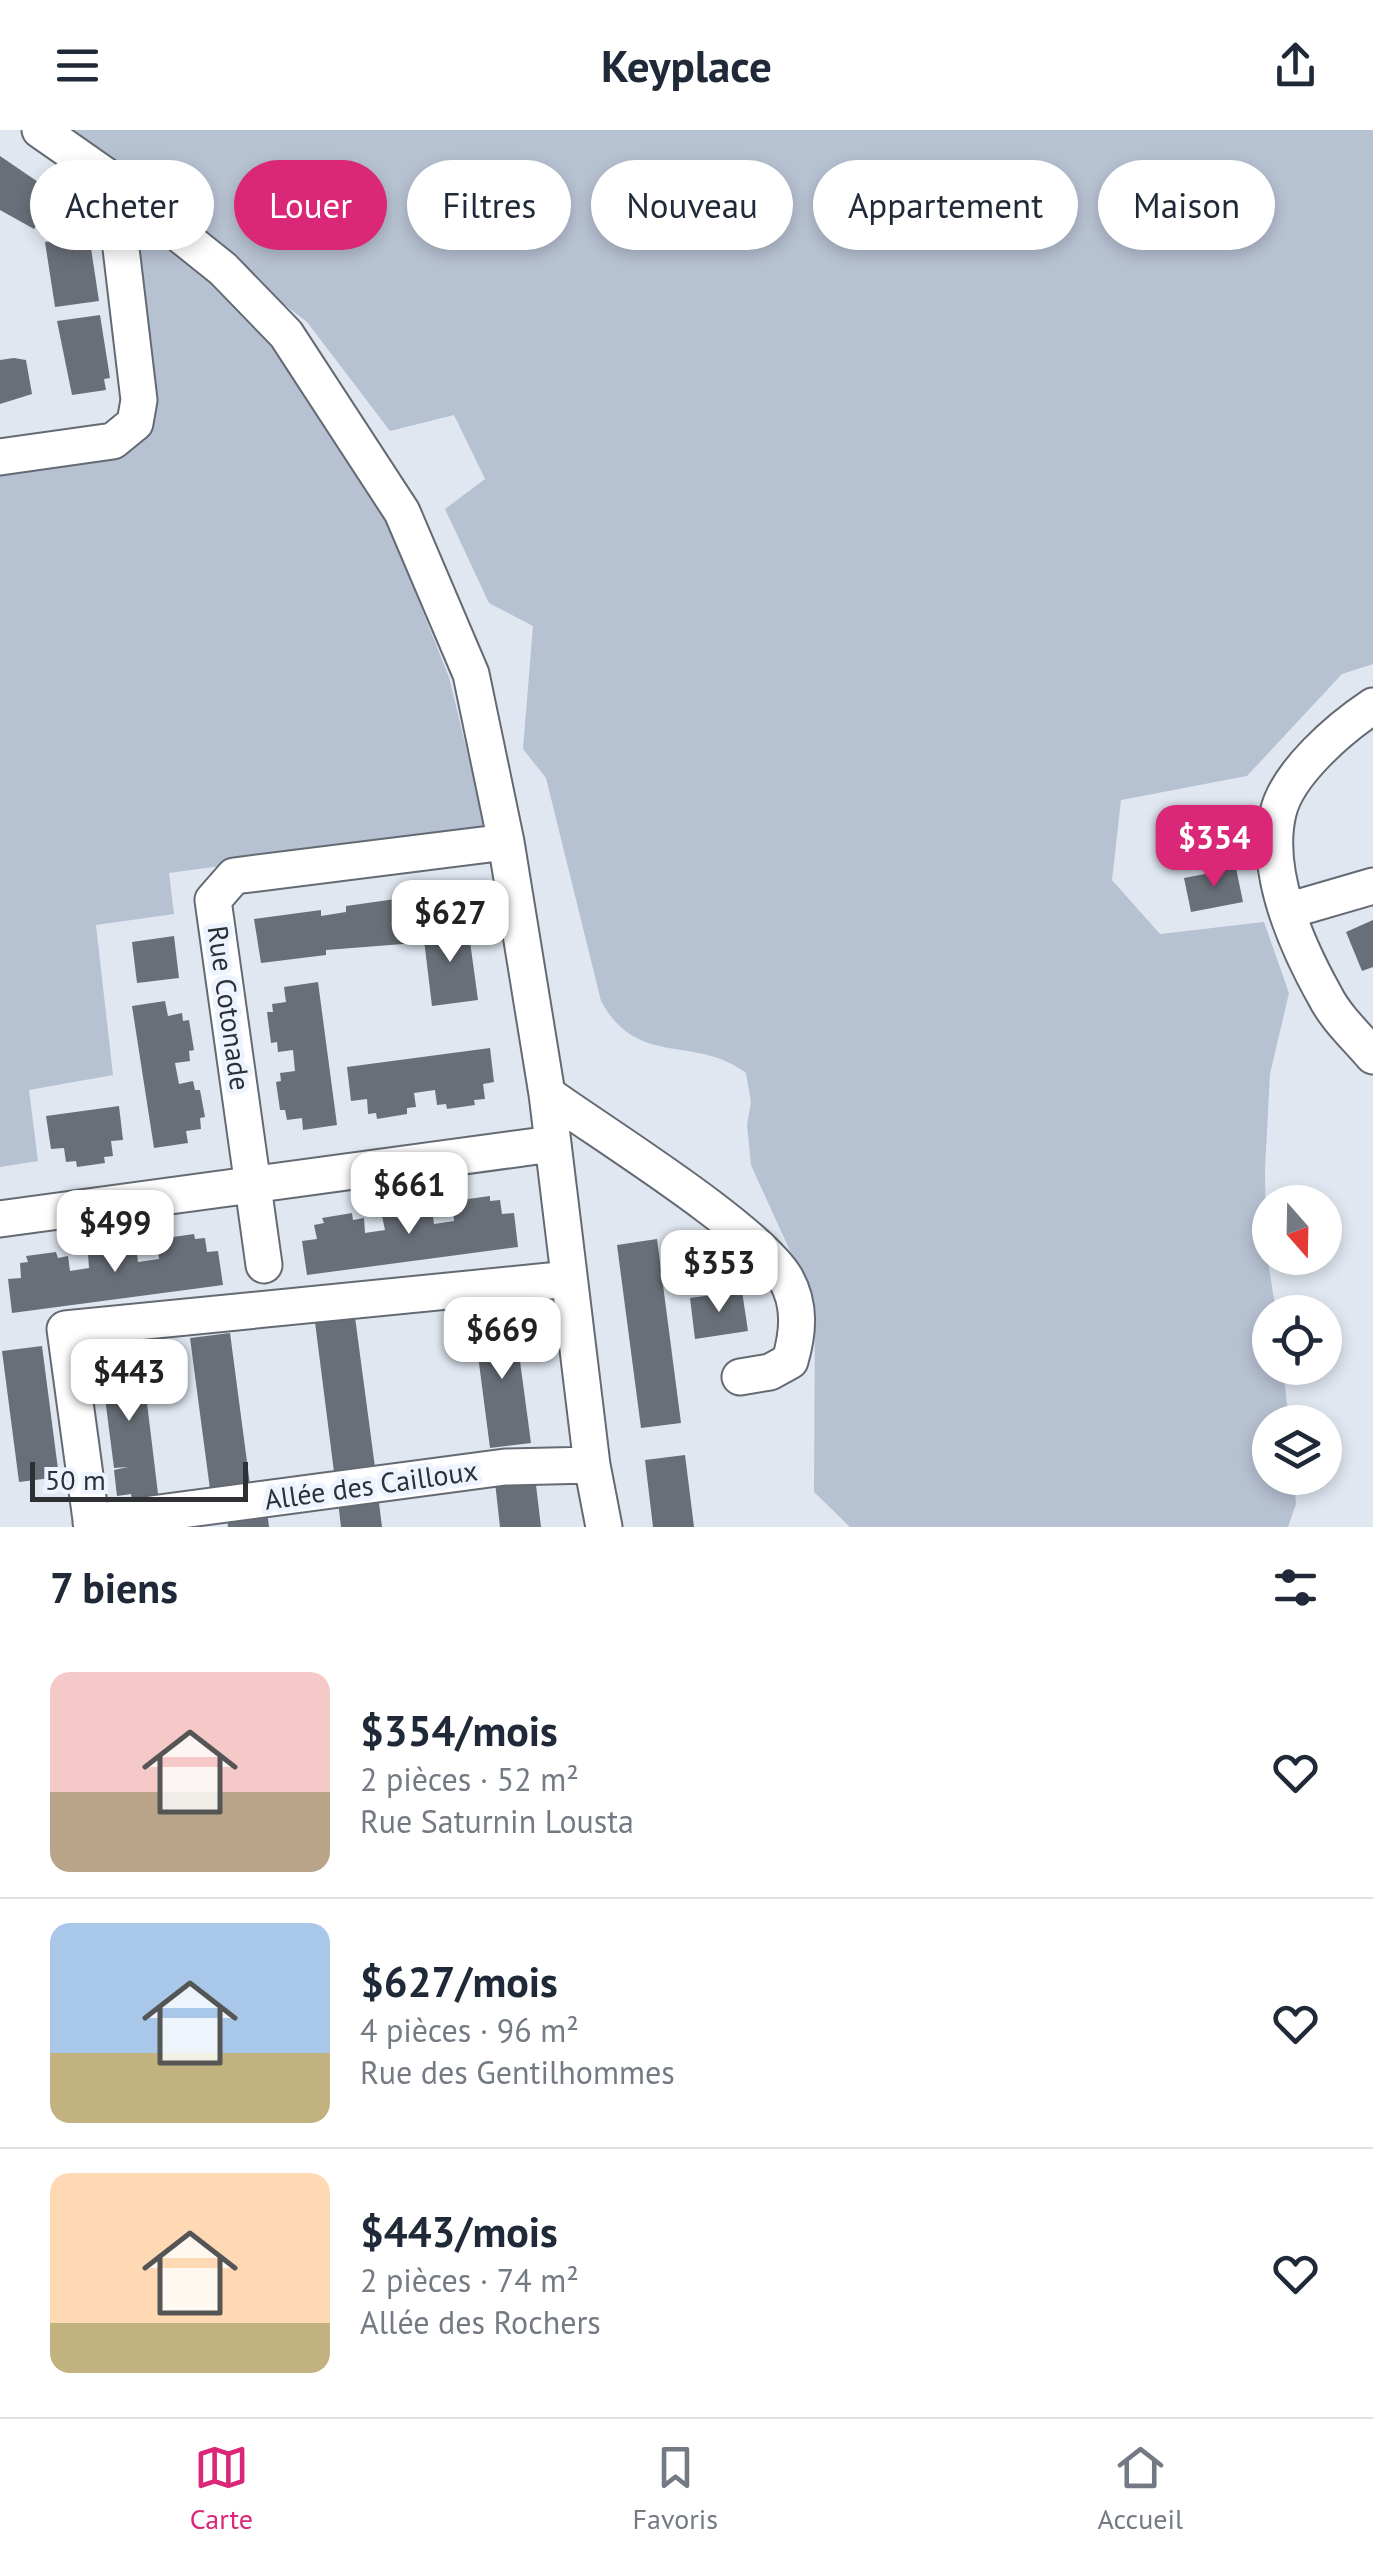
<!DOCTYPE html>
<html lang="fr">
<meta charset="utf-8">
<style>
:root{--surface:#fff;--page:#f6f6f7;--text:#1f2937;--muted:#747a83;--line:#e0e1e3;--accent:#db2777}
body{margin:0;font-family:"PT Sans",sans-serif;background:var(--page);color:var(--text);height:100vh;display:flex;flex-direction:column;font-size:38px;white-space:nowrap}
*{box-sizing:border-box;margin:0}
p{font-size:32px;color:var(--muted)}
.icon{flex:none;width:55px;height:55px;fill:none;stroke:currentColor;stroke-width:2;stroke-linecap:round;stroke-linejoin:round}
.map{position:relative;height:1397px;overflow:hidden}
.drawer{display:flex;flex-direction:column;background:var(--surface);flex:1}
.drawer>*{flex:none}
.hud{position:absolute;left:30px;top:30px;width:1315px;height:90px;display:flex;gap:20px}
.needle{width:65px;rotate:160deg}
.fabs{position:absolute;left:1252px;top:1055px;display:grid;gap:20px}
.fabs a{display:grid;place-items:center;width:90px;height:90px;border-radius:50%;background:var(--surface);box-shadow:0 5px 15px #0003;font-size:50px}
.scale{position:absolute;left:30px;bottom:25px;width:218px;box-sizing:border-box;padding-left:10px;border:5px solid #2e3034;border-top:0;font-size:28px;line-height:35px;white-space:nowrap;color:#2e3034;-webkit-text-stroke:8px #edf4ff;paint-order:stroke}
.price{position:absolute;translate:-50% -85px;padding:0 22px;border-radius:20px;background:#fff;color:#222;font-size:32px;line-height:65px;filter:drop-shadow(0 2px 5px #0008)}
.price::after{content:'';position:absolute;left:50%;top:60px;width:30px;height:22px;margin-left:-15px;background:inherit;clip-path:polygon(0 0,100% 0,50% 100%)}
.price.current{background:var(--accent);color:#fff}
ul{padding:0;list-style:none}
li{display:flex;align-items:center;gap:30px;height:250px;padding:0 50px}
li+li{border-top:2px solid var(--line)}
li span{display:grid;place-items:center;flex:none;width:280px;height:200px;border-radius:20px;color:#555}
li>.icon{margin-inline-start:auto}
span .icon{width:120px;height:120px;fill:#fffc;stroke-width:1}
li b{font-size:42px}
h2{display:flex;justify-content:space-between;align-items:center;height:120px;padding:0 50px;font-size:42px}
.chip{padding:0 35px;border-radius:45px;background:var(--surface);box-shadow:0 5px 15px #0003;font-size:35px;line-height:90px}
.chip.current{background:var(--accent);color:#fff}
header{display:flex;justify-content:space-between;align-items:center;height:130px;padding:0 50px;background:var(--surface);font-size:45px;font-weight:600}
.tabs{display:flex;justify-content:space-around;align-items:center;height:140px;border-top:2px solid var(--line);background:var(--surface);font-size:28px;color:var(--muted)}
.tabs a{display:grid;justify-items:center;gap:5px}
.tabs .current{color:var(--accent)}
.map>svg:first-child{display:block}
.green{fill:#b6c1d2}
.building{fill:#696f78}
.lines{fill:none;stroke-linecap:round;stroke-linejoin:round}
.minor-casing{stroke:#646a73;stroke-width:39}
.minor{stroke:#fff;stroke-width:35}
.labels{text-anchor:middle;stroke-width:10;stroke-linejoin:round;paint-order:stroke}
.street-label{font-size:28px;fill:#2e3034;stroke:#edf4ff}
</style>
<header><svg class="icon" aria-label="menu" viewBox="0 0 24 24"><path d="M4 6h16M4 12h16M4 18h16"/></svg>Keyplace<svg class="icon" aria-label="share" viewBox="0 0 24 24"><path d="M12 15V3M7 8l5-5 5 5M5 13v7h14v-7"/></svg></header>
<div class="map">
<svg width="1373" height="1397" viewBox="0 0 1373 1397">
<rect width="100%" height="100%" fill="#e0e7f1"/>
<path class="green" d="M 59,0 L 1373,0 L 1373,534 L 1342,544 L 1247,646 L 1121,670 L 1112,750 L 1160,804 L 1264,792 L 1289,863 L 1270,944 L 1265,1039 L 1266,1119 L 1276,1182 L 1270,1182 L 1270,1238 L 1283,1238 L 1289,1292 L 1270,1292 L 1270,1348 L 1294,1348 L 1296,1374 L 1288,1397 L 850,1397 L 814,1362 L 815,1176 L 751,1035 L 747,995 L 751,972 L 746,943 C 695,904 638,939 601,871 L 546,648 L 523,619 L 533,496 L 489,473 L 445,379 L 485,349 L 454,285 L 390,301 L 307,192 Z
M 138,85 L 210,148 L 294,240 L 385,387 L 449,547 L 486,700 L 169,743 L 174,784 L 96,795 L 113,945 L 29,960 L 38,1031 L 0,1037 L 0,340 L 147,301 L 155,288 Z"/>
<path class="building" d="M 0,26 L 44,56 L 41,61 L 53,70 L 34,99 L 0,80 Z
M 89,105 L 99,171 L 55,177 L 45,112 Z
M 100,185 L 110,248 L 104,249 L 106,260 L 72,265 L 57,191 Z
M 14,228 L 26,230 L 32,264 L 0,274 L 0,230 Z
M 1246,682 L 1253,717 L 1184,732 L 1176,696 Z
M 1236,738 L 1243,772 L 1191,782 L 1184,748 Z
M 410,767 L 416,813 L 326,820 L 326,825 L 261,833 L 254,789 L 321,780 L 321,786 L 346,782 L 346,776 Z
M 1373,790 L 1373,837 L 1362,841 L 1346,802 Z
M 462,793 L 464,804 L 469,804 L 478,870 L 432,876 L 424,810 L 430,809 L 428,797 Z
M 174,806 L 179,848 L 137,853 L 132,812 Z
M 318,852 L 337,995 L 303,1000 L 302,988 L 287,990 L 285,980 L 280,980 L 276,952 L 281,951 L 280,943 L 295,941 L 293,920 L 278,922 L 277,912 L 271,913 L 267,882 L 273,882 L 272,874 L 286,872 L 284,857 Z
M 165,871 L 168,886 L 182,883 L 183,891 L 189,890 L 194,920 L 189,921 L 190,931 L 175,933 L 179,954 L 193,951 L 195,960 L 200,960 L 205,987 L 200,988 L 201,999 L 186,1001 L 188,1013 L 154,1018 L 132,876 Z
M 490,918 L 494,952 L 483,954 L 485,969 L 474,970 L 475,975 L 447,979 L 446,974 L 437,975 L 435,960 L 414,963 L 416,977 L 407,978 L 407,984 L 377,989 L 376,983 L 368,984 L 367,969 L 351,971 L 347,937 Z
M 119,976 L 123,1010 L 111,1011 L 113,1026 L 104,1027 L 105,1033 L 77,1037 L 76,1031 L 66,1032 L 64,1018 L 51,1019 L 46,986 Z
M 490,1066 L 490,1071 L 500,1070 L 502,1084 L 514,1083 L 518,1117 L 307,1145 L 302,1111 L 317,1109 L 314,1095 L 324,1093 L 322,1088 L 352,1083 L 353,1090 L 364,1088 L 365,1103 L 385,1100 L 382,1086 L 393,1084 L 392,1078 L 420,1074 L 420,1080 L 432,1079 L 434,1094 L 454,1091 L 453,1076 L 462,1075 L 461,1070 Z
M 194,1104 L 195,1109 L 205,1108 L 207,1122 L 218,1121 L 223,1155 L 12,1183 L 8,1149 L 21,1148 L 20,1133 L 28,1132 L 26,1126 L 56,1122 L 58,1128 L 68,1126 L 70,1141 L 89,1138 L 88,1124 L 97,1122 L 97,1116 L 125,1113 L 125,1119 L 136,1117 L 138,1132 L 159,1129 L 157,1114 L 167,1113 L 166,1108 Z
M 657,1109 L 681,1293 L 641,1298 L 617,1115 Z
M 742,1161 L 748,1201 L 695,1209 L 690,1168 Z
M 500,1184 L 502,1195 L 515,1194 L 531,1313 L 490,1318 L 473,1187 Z
M 355,1187 L 376,1345 L 335,1350 L 315,1192 Z
M 230,1203 L 251,1362 L 211,1367 L 190,1208 Z
M 140,1215 L 159,1372 L 133,1376 L 131,1364 L 117,1366 L 114,1340 L 128,1337 L 114,1338 L 99,1221 Z
M 42,1216 L 59,1347 L 19,1352 L 2,1221 Z
M 685,1325 L 694,1397 L 653,1397 L 645,1330 Z
M 535,1347 L 541,1397 L 500,1397 L 495,1352 Z
M 377,1357 L 382,1397 L 341,1397 L 337,1363 Z
M 266,1372 L 269,1397 L 228,1397 L 226,1377 Z"/>
<g class="lines">
<defs>
<path id="minor" d="M 40,0 L 113,51 L 223,139 L 286,204 L 402,382 L 471,544 L 506,712 L 547,964 L 592,1335 L 604,1397
M 0,327 L 113,311 L 135,293 L 139,270 L 113,51
M 1373,576 C 1340,598 1287,643 1278,683 C 1264,742 1297,816 1325,866 C 1336,888 1357,907 1373,926
M 1287,781 L 1373,756
M 547,964 C 601,1003 757,1099 786,1149 C 801,1176 798,1203 790,1231 L 770,1242 L 740,1247
M 0,1089 L 552,1014
M 264,1135 L 213,770 L 234,746 L 506,712
M 91,1392 L 505,1337 L 592,1335
M 92,1397 L 65,1199 L 569,1149"/>
</defs>
<use href="#minor" class="minor-casing"/>
<use href="#minor" class="minor"/>
</g>
<g class="labels">
<g class="street-label">
<text transform="translate(229 878) rotate(82)" y="10">Rue Cotonade</text>
<text transform="translate(371 1355) rotate(-8)" y="10">Allée des Cailloux</text>
</g>
</g>
</svg>
<div class="fabs">
<a><svg class="needle" viewBox="-14 -14 28 28"><path d="M0-13l5 13h-10z" fill="#e53935"/><path d="M0 13l5-13h-10z" fill="#747a83"/></svg></a>
<a><svg class="icon" aria-label="locate" viewBox="0 0 24 24"><circle cx="12" cy="12" r="6"/><path d="M12 2v4M12 18v4M2 12h4M18 12h4"/></svg></a>
<a><svg class="icon" aria-label="layers" viewBox="0 0 24 24"><path d="M12 4l9 5-9 5-9-5zM3 14l9 5 9-5"/></svg></a>
</div>
<div class="scale">50 m</div>
<b class="price current" style="left:1214px;top:760px">$354</b>
<b class="price" style="left:450px;top:835px">$627</b>
<b class="price" style="left:409px;top:1107px">$661</b>
<b class="price" style="left:115px;top:1145px">$499</b>
<b class="price" style="left:719px;top:1185px">$353</b>
<b class="price" style="left:502px;top:1252px">$669</b>
<b class="price" style="left:129px;top:1294px">$443</b>
<div class="hud">
<a class="chip">Acheter</a>
<a class="chip current">Louer</a>
<a class="chip">Filtres</a>
<a class="chip">Nouveau</a>
<a class="chip">Appartement</a>
<a class="chip">Maison</a>
</div>
</div>
<section class="drawer">
<h2>7 biens<svg class="icon" aria-label="filters" viewBox="0 0 24 24"><path d="M4 7h16M4 17h16"/><circle cx="9" cy="7" r="2"/><circle cx="15" cy="17" r="2"/></svg></h2>
<ul>
<li><span style="background:linear-gradient(#f6c9c9 60%,#b9a48a 0)"><svg class="icon" aria-label="home" viewBox="0 0 24 24"><path d="M3 11l9-7 9 7M6 9v11h12V9"/></svg></span><div><b>$354/mois</b><p>2 pièces · 52 m²</p><p>Rue Saturnin Lousta</p></div><svg class="icon" aria-label="heart" viewBox="0 0 24 24"><path d="M12 20l-8-8c-3-5 5-10 8-4 3-6 11-1 8 4z"/></svg></li>
<li><span style="background:linear-gradient(#a9c7e8 65%,#c2b280 0)"><svg class="icon" aria-label="home" viewBox="0 0 24 24"><path d="M3 11l9-7 9 7M6 9v11h12V9"/></svg></span><div><b>$627/mois</b><p>4 pièces · 96 m²</p><p>Rue des Gentilhommes</p></div><svg class="icon" aria-label="heart" viewBox="0 0 24 24"><path d="M12 20l-8-8c-3-5 5-10 8-4 3-6 11-1 8 4z"/></svg></li>
<li><span style="background:linear-gradient(#ffd9b3 75%,#c2b280 0)"><svg class="icon" aria-label="home" viewBox="0 0 24 24"><path d="M3 11l9-7 9 7M6 9v11h12V9"/></svg></span><div><b>$443/mois</b><p>2 pièces · 74 m²</p><p>Allée des Rochers</p></div><svg class="icon" aria-label="heart" viewBox="0 0 24 24"><path d="M12 20l-8-8c-3-5 5-10 8-4 3-6 11-1 8 4z"/></svg></li>
</ul>
</section>
<nav class="tabs">
<a class="current"><svg class="icon" aria-label="map" viewBox="0 0 24 24"><path d="M3 6l6-2 6 2 6-2v14l-6 2-6-2-6 2zM9 4v14M15 6v14"/></svg>Carte</a>
<a><svg class="icon" aria-label="saved" viewBox="0 0 24 24"><path d="M7 4h10v16l-5-4-5 4z"/></svg>Favoris</a>
<a><svg class="icon" aria-label="home" viewBox="0 0 24 24"><path d="M3 11l9-7 9 7M6 9v11h12V9"/></svg>Accueil</a>
</nav>
